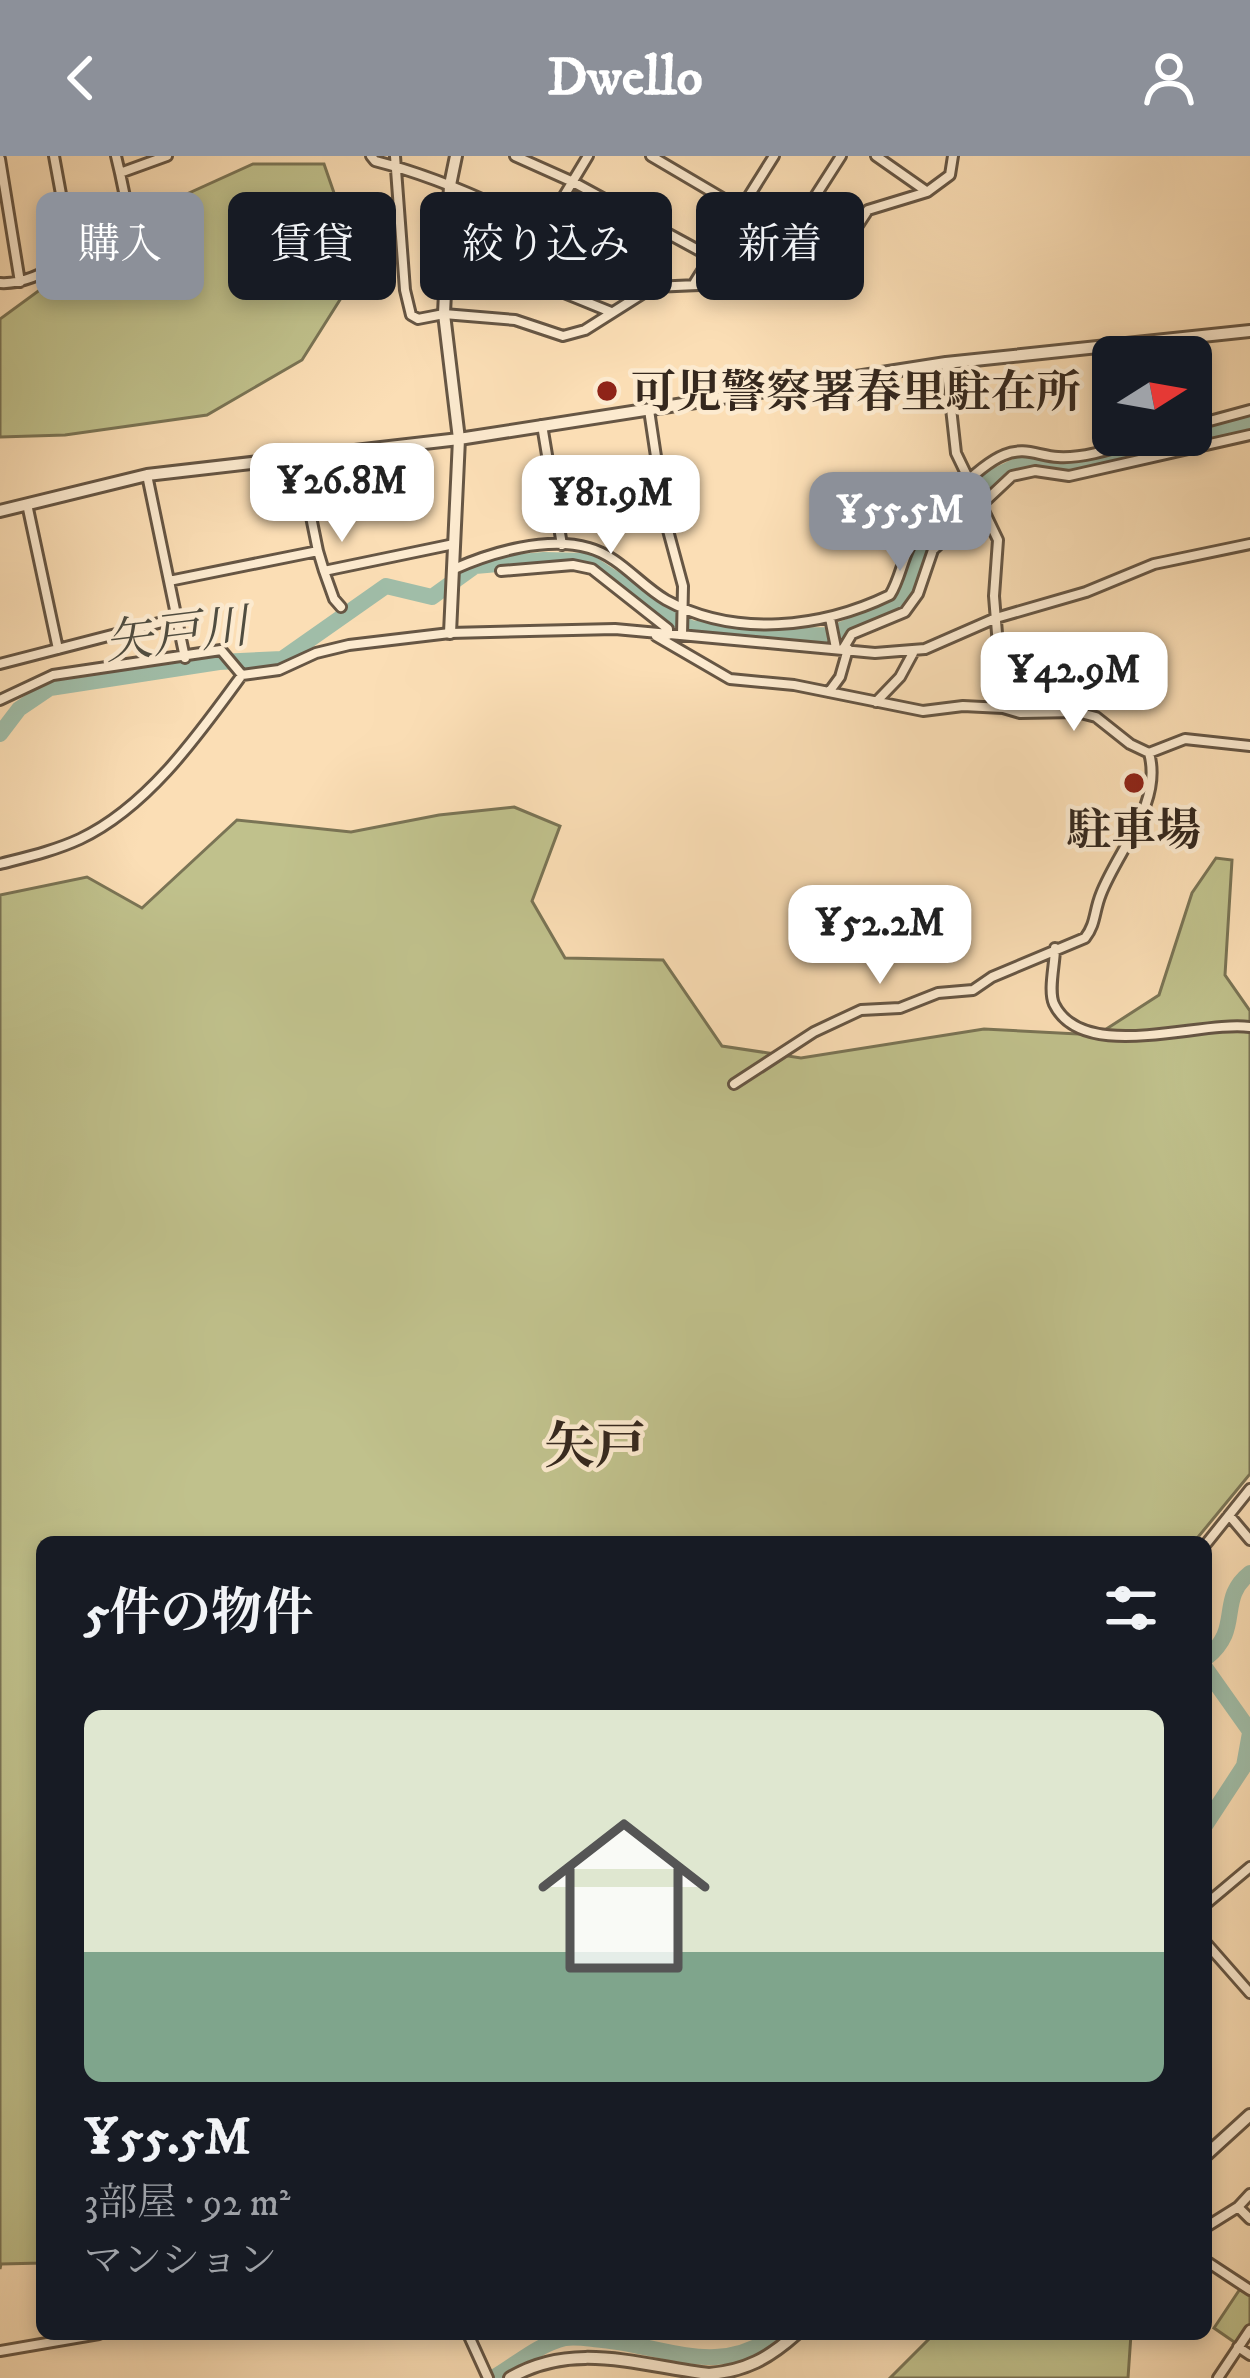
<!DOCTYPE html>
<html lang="ja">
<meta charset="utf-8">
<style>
:root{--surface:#171b24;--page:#242831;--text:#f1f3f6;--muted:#9ea1a6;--line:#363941;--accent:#8c9099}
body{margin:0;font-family:"IM FELL DW Pica","Noto Serif JP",serif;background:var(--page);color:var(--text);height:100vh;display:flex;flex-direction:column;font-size:45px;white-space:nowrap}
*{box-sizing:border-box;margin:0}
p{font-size:39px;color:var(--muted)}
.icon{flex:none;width:66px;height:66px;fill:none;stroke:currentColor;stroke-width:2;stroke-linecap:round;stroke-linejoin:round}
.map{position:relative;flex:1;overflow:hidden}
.details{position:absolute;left:36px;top:1380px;width:1176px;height:804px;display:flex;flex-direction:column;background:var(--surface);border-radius:18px;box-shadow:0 6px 18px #0003}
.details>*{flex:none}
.banner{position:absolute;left:36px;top:36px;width:1179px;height:108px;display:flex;gap:24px}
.needle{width:78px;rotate:79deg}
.tools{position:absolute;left:1092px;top:180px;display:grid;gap:24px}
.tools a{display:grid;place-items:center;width:120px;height:120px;border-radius:18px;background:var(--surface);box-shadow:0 6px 18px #0003;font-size:60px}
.price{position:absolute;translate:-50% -102px;padding:0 27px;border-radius:24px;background:#fff;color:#222;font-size:39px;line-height:78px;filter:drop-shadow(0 3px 6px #0008)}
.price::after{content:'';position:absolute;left:50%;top:72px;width:36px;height:27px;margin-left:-18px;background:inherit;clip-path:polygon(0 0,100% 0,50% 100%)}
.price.active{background:var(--accent);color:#fff}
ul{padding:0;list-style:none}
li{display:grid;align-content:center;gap:24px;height:636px;padding:0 48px}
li+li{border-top:3px solid var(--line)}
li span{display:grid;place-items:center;height:372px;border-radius:18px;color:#555}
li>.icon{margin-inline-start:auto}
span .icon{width:216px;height:216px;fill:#fffc;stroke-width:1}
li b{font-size:51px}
h2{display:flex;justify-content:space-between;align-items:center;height:144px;padding:0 48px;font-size:51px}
.chip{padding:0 42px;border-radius:18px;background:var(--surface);box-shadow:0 6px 18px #0003;font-size:42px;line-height:108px}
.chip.active{background:var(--accent);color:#fff}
header{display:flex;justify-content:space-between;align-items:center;height:156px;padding:0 48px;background:var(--accent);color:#fff;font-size:54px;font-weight:800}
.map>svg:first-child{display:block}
.green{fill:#c0c18c;stroke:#7a7455;stroke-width:3}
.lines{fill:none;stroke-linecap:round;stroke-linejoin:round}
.river{stroke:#a0bda8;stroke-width:16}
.minor-casing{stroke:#665644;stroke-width:14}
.tertiary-casing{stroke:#665644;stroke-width:16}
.minor{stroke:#fceacf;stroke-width:8}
.tertiary{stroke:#fceacf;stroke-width:10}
.poi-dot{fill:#8f2418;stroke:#fceacf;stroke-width:4.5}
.labels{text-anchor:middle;stroke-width:9;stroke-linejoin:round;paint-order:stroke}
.poi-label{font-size:45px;font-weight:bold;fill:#35281e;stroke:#fceacf;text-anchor:start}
.water-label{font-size:48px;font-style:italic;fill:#504d40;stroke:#fceacf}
.quarter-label{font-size:51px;font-weight:bold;fill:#35281e;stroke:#fceacf}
</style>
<header><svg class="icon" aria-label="back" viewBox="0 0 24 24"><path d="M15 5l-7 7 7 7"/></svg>Dwello<svg class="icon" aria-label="person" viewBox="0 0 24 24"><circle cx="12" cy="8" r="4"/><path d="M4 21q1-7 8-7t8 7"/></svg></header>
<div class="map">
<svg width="1250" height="2222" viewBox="0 0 1250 2222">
<rect width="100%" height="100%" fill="#fbdeb5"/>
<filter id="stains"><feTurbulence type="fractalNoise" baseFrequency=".00167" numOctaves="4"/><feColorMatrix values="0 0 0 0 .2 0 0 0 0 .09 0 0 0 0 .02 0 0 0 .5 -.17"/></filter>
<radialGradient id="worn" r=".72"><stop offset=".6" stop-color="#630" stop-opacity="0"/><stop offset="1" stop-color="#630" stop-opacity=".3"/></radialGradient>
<path class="green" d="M 253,8 L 324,8 L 360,112 L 302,204 L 207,259 L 65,279 L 0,281 L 0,163 L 145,57 Z
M 514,651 L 560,670 L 532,745 L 565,802 L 663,804 L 722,890 L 801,902 L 984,873 L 1097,879 L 1159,839 L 1192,737 L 1216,702 L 1232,704 L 1225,819 L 1250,855 L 1250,1318 L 1194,1386 L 42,1386 L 42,2107 L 1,2108 L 0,2113 L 0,739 L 87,721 L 142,752 L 237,664 L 351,676 L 439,659 Z
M 1240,2133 L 1250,2140 L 1250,2169 L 1237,2188 L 1214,2172 Z
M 934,2178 L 1131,2178 L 1128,2222 L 890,2222 Z"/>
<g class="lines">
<path class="river" d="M 0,578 L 19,553 L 50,532 L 219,506 L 282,503 L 386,430 L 432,441 L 475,410 L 544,404 L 587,405 L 690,472 L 743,480 L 829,479 L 887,455 L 904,441 L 919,394 L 987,324 L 1019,309 L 1069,314 L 1250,264
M 1206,1502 C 1244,1472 1216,1444 1250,1417
M 1206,1513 L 1250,1575
M 1206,1668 L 1244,1610 L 1250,1577
M 493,2222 C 517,2208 537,2189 565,2182 C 577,2180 590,2183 602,2184 C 671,2191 717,2222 778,2178"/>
<defs>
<path id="minor" d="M 54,0 L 72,98
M 116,0 L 120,17 L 167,0
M 371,0 L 375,5 C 473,30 563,83 652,131
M 395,0 L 405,134 L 411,159 L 418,163 L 444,158 L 515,164 L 563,180 L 585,174 L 653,131 L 835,123 L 843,116 L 851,80 L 868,54 L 927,36 L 950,19 L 953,0
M 515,0 L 573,26 L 711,101
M 651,0 L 741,53
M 876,0 L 926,35
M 0,3 L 20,126
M 544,73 L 588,0
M 448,90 L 611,156
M 761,125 L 841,0
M 695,126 L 774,0
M 0,127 C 41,130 100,82 128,55 L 120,17
M 946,207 L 956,297 L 998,384 L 994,440 L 1003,552
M 649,254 L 666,367 L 683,430 L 682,479
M 542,269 L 562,389
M 1191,270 L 1250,254
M 299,302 L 318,395
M 147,319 L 185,502
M 27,348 L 58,493
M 454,413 C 492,396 547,380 589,392 C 619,400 640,429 666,444 C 735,482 822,472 890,439 C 900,423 902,404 911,388 C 926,364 978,309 1004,299 C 1024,290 1039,300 1058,301 C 1090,303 1127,287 1158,279
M 501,415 L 573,409 L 592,413 L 668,473 L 668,479
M 169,425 L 318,395 L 324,415
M 341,451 L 334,443 L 324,415 L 454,388
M 830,462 L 836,492
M 656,480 L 730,523 L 794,529 L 923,555 L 963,550 L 1003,552 L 1020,557 L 1077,556 L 1096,561 L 1130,588 L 1149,597 L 1185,583 L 1250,590
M 843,493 L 852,478 L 905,456 L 918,438 L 933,394 L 1012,320 L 1035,315 L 1069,320 L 1250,279
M 0,508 L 178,462
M 829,536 L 840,521 L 848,493
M 0,544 L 53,519 L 221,494 L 242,519
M 876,546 L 900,521 L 913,497
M 0,708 C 27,701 54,695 80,683 C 148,651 199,578 242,519 L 279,514 L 316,497 L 349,489 L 450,477 L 615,473 L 875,497 L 925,493 L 996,462 L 1086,436 L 1154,408 L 1250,388
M 1055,792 C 1055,808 1048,834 1054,848 C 1083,908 1200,864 1250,871
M 734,928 L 814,876 L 861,854 L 900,852 L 938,837 L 973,834 L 992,821 L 1085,782 C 1096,768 1094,755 1101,738 C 1118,694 1163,647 1149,597
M 1229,1359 L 1250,1384
M 1206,1388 L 1250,1333
M 1206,1748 L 1250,1711
M 1206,1787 L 1250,1837
M 1238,2051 L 1250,2063
M 1206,2071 L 1238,2051 L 1250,2038
M 1206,2105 L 1250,2134
M 468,2178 L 488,2222
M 1238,2191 L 1250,2199
M 0,2195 L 99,2178
M 1218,2222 L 1250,2174"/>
<path id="tertiary" d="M 0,355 L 147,319 L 459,283 L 946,207 L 1250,175
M 450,477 L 459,283 L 444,158 L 450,29 L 456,0
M 1206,1999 L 1250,1959
M 510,2222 C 573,2184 641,2210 709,2218 C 746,2215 769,2202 796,2178"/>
</defs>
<use href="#minor" class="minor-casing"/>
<use href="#tertiary" class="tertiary-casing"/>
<use href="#minor" class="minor"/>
<use href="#tertiary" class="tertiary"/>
</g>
<g class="poi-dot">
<circle cx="607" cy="235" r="12"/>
<circle cx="1134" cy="627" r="12"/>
</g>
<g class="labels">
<g class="poi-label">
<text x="631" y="251">可児警察署春里駐在所</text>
<text x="1134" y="689" text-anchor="middle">駐車場</text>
</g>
<g class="water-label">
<text transform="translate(176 477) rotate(-7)" y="17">矢戸川</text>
</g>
<g class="quarter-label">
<text x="595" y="1307">矢戸</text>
</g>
</g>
<rect width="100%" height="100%" filter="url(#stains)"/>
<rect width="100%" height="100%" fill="url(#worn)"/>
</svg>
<div class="tools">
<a><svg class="needle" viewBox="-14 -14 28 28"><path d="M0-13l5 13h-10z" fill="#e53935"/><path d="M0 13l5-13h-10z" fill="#9ea1a6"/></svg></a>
</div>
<b class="price" style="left:342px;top:389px">¥26.8M</b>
<b class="price" style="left:611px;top:401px">¥81.9M</b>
<b class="price active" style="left:900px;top:418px">¥55.5M</b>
<b class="price" style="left:1074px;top:578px">¥42.9M</b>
<b class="price" style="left:880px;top:831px">¥52.2M</b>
<div class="banner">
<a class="chip active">購入</a>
<a class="chip">賃貸</a>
<a class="chip">絞り込み</a>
<a class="chip">新着</a>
</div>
<section class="details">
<h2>5件の物件<svg class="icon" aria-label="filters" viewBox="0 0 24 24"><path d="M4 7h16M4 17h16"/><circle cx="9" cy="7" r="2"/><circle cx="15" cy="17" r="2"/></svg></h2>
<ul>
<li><span style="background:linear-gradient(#dfe7d0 65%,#7fa58c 0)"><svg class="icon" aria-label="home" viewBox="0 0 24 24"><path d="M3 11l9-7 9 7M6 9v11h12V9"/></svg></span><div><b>¥55.5M</b><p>3部屋 · 92 m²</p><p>マンション</p></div></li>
</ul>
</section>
</div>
